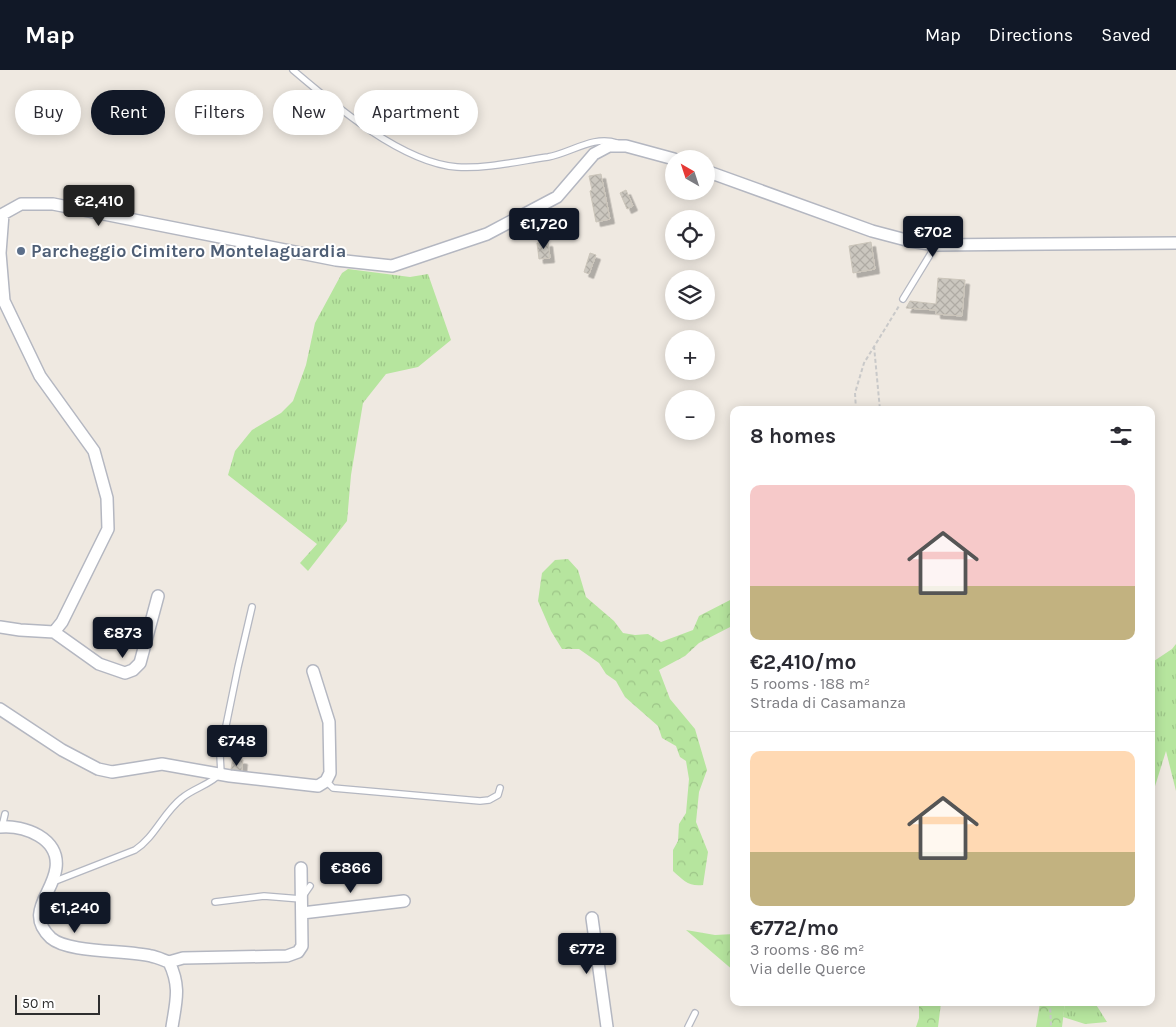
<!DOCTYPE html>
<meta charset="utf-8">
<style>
:root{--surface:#fff;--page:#f7f7f7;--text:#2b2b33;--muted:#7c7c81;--line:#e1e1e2;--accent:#111827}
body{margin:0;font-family:Karla,sans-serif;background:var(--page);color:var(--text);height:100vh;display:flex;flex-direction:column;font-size:19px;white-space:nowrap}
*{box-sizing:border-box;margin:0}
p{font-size:16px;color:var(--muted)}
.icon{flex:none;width:28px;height:28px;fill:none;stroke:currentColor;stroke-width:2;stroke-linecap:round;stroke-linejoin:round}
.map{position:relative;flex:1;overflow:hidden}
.details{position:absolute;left:730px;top:336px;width:425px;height:600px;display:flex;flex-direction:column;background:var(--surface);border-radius:10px;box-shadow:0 2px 12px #0003}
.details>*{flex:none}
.banner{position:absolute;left:15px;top:20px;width:475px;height:45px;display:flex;gap:10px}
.needle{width:32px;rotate:321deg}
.fabs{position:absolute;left:665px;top:80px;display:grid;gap:10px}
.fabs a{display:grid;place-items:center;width:50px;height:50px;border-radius:50%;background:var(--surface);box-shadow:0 2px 12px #0003;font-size:25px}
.scale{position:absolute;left:15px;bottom:12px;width:85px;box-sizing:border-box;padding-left:5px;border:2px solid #2e2e2e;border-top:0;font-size:14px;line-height:18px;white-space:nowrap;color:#2e2e2e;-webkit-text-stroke:4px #fff;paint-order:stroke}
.price{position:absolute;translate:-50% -42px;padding:0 11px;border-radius:5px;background:var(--accent);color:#fff;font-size:16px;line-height:32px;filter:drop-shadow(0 1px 2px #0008)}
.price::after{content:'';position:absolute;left:50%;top:30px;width:15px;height:11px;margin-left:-8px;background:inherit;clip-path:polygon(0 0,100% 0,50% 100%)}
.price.current{background:#222;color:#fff}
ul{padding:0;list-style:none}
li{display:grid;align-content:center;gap:10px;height:265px;padding:0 20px}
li+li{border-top:1px solid var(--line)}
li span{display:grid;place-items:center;height:155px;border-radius:10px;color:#555}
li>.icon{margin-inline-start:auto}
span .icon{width:90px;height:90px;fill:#fffc;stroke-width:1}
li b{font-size:21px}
h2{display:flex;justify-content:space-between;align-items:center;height:60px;padding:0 20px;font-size:21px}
.tag{padding:0 18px;border-radius:22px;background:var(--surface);box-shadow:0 2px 12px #0003;font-size:18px;line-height:45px}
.tag.current{background:var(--accent);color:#fff}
header{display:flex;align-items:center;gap:30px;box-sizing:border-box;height:70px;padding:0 25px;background:var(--accent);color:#fff}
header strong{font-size:24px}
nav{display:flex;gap:28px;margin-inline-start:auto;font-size:18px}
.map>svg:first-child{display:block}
.grass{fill:url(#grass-tufts)}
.forest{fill:url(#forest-crowns)}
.building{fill:url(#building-cross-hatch);stroke:#cbc5ba;filter:url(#shadow)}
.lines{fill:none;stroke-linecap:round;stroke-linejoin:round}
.lane-casing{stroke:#b4b7c1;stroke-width:8}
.street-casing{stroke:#b4b7c1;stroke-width:14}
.path{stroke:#c9c9c9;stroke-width:2;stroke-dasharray:4 2.5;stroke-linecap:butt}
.lane{stroke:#fff;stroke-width:5.5}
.street{stroke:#fff;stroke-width:11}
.service-dot{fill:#5c6f8a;stroke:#fff;stroke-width:2}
.labels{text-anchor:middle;stroke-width:4;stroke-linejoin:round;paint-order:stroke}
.service-label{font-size:18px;font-weight:bold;fill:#4e5e75;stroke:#fff;text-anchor:start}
</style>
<header>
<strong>Map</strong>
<nav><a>Map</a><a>Directions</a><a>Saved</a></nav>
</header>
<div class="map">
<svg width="1176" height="957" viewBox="0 0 1176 957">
<defs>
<pattern id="grass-tufts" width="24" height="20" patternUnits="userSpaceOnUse" patternTransform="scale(1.25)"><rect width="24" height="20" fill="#b6e59e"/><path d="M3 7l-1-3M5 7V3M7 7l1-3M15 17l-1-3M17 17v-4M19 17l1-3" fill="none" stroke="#9dc588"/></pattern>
<pattern id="forest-crowns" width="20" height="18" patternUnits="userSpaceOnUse" patternTransform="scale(1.25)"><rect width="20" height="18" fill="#b6e59e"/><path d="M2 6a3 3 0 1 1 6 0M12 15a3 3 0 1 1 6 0" fill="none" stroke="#9dc588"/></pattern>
<pattern id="building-cross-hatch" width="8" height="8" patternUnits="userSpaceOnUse" patternTransform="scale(1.25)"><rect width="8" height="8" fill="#cbc7bf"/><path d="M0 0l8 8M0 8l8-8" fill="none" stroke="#afaba4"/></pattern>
<filter id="shadow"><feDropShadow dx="4.5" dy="4.5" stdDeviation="0" flood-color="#0004"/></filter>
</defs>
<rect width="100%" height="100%" fill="#efe9e1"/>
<path class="grass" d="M 348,199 L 410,207 L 428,204 L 451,270 L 418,297 L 386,304 L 363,333 L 351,405 L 347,451 L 308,501 L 300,493 L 317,474 L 228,405 L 235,381 L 252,360 L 281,343 L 293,331 L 306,295 L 315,253 L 342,203 Z
M 1176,574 L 1176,721 L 1166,681 L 1151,729 L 1151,593 L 1172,579 Z
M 1065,933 L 1095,933 L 1107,952 L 1085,954 L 1063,947 Z"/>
<path class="forest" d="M 568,489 L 578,500 L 586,527 L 614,551 L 623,563 L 635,565 L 648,564 L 661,572 L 693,560 L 699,546 L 734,528 L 734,555 L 699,573 L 685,586 L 659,600 L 670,629 L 695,659 L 707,700 L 699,722 L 696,752 L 708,782 L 703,815 C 689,817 683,810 673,801 L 673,780 L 678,771 L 679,754 L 686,743 L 689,709 L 686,691 L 680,687 L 676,676 L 662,668 L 658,656 L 625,627 L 616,611 L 606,604 L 599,593 L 579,579 L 562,579 L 551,561 L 538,531 L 542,503 L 555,490 Z
M 686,860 L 715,865 L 734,864 L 734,901 Z
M 919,933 L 941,933 L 938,957 L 916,957 L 919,948 Z
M 1040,933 L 1065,933 L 1062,957 L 1036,957 Z"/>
<path class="building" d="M 601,104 L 610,149 L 596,152 L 590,121 L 592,120 L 589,106 Z
M 626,120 L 633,136 L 627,139 L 620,123 Z
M 548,172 L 550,188 L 539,189 L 537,173 Z
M 871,172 L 875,199 L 853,203 L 849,176 Z
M 590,183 L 596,185 L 589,204 L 584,202 Z
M 938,208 L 965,210 L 962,246 L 936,244 L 936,240 L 906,238 L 910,231 L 936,234 Z
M 233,688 L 243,690 L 241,706 L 230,704 Z"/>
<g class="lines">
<defs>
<path id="lane" d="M 293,0 C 334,35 402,93 457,97 C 485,99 520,91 548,87 C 571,83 593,65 617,73
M 903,229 L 936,175
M 326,711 L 333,718 L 480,731 L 489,730 L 498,725 L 500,718
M 2,757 L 5,744
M 53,812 L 135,780 C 155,767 163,743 182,728 C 194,718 210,715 221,703 L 220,685 L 238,597 L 252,537
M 215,832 L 264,826 L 301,829 L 310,816
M 688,957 L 695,943"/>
<path id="street" d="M 706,101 L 872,161 L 910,171 L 936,175 L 1176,173
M 0,557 L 20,560 L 54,562 L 62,552 L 108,459 L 107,428 L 94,381 L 40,306 L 4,231 L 0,183 L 3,144 L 21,134 L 53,134 L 336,190 L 392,196 L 487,164 L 557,127 L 594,84 L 609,76 L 626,76 L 674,89
M 54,562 L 99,594 L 125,603 L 133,600 L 140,593 L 158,526
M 0,639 L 62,680 L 98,699 L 112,702 L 162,694 L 230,706 L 318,716 L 326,711 L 330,703 L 329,652 L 313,601
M 0,757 C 24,755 60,768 56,798 C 53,824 24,843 51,868 C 68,883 126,880 151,886 C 157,887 163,890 169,892 C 181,917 176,931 172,957
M 302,843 L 404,831
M 592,848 L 607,957
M 169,892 L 183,888 L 287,886 L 298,882 L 302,876 L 301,798"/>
</defs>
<use href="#lane" class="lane-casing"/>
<use href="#street" class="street-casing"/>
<path class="path" d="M 874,276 L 880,340
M 856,340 L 855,323 L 864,293 L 899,236
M 1050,932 L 1051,957"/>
<use href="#lane" class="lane"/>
<use href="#street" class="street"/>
</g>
<circle class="service-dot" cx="21" cy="181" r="5"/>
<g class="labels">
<g class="service-label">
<text x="31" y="187">Parcheggio Cimitero Montelaguardia</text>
</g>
</g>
</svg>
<div class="fabs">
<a><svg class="needle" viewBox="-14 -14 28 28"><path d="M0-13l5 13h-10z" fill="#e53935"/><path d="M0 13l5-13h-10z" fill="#7c7c81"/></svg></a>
<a><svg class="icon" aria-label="locate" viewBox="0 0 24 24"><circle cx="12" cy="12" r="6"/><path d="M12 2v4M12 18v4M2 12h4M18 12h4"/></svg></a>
<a><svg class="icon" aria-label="layers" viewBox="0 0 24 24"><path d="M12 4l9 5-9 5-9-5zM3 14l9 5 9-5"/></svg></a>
<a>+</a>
<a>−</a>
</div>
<div class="scale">50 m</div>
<b class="price current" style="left:99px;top:157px">€2,410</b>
<b class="price" style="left:544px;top:180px">€1,720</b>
<b class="price" style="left:933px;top:188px">€702</b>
<b class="price" style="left:123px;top:589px">€873</b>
<b class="price" style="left:237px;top:697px">€748</b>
<b class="price" style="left:351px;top:824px">€866</b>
<b class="price" style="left:75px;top:864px">€1,240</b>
<b class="price" style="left:587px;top:905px">€772</b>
<div class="banner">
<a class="tag">Buy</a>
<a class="tag current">Rent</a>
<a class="tag">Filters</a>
<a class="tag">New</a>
<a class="tag">Apartment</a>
</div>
<section class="details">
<h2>8 homes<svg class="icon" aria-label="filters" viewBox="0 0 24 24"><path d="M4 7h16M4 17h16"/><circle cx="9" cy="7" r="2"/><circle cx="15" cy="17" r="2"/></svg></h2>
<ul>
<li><span style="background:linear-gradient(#f6c9c9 65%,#c2b280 0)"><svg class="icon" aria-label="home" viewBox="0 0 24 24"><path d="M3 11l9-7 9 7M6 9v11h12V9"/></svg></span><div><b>€2,410/mo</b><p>5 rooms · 188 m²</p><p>Strada di Casamanza</p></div></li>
<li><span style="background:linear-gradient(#ffd9b3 65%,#c2b280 0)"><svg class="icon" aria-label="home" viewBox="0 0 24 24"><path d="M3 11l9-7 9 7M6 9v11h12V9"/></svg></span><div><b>€772/mo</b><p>3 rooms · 86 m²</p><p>Via delle Querce</p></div></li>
</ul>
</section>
</div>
